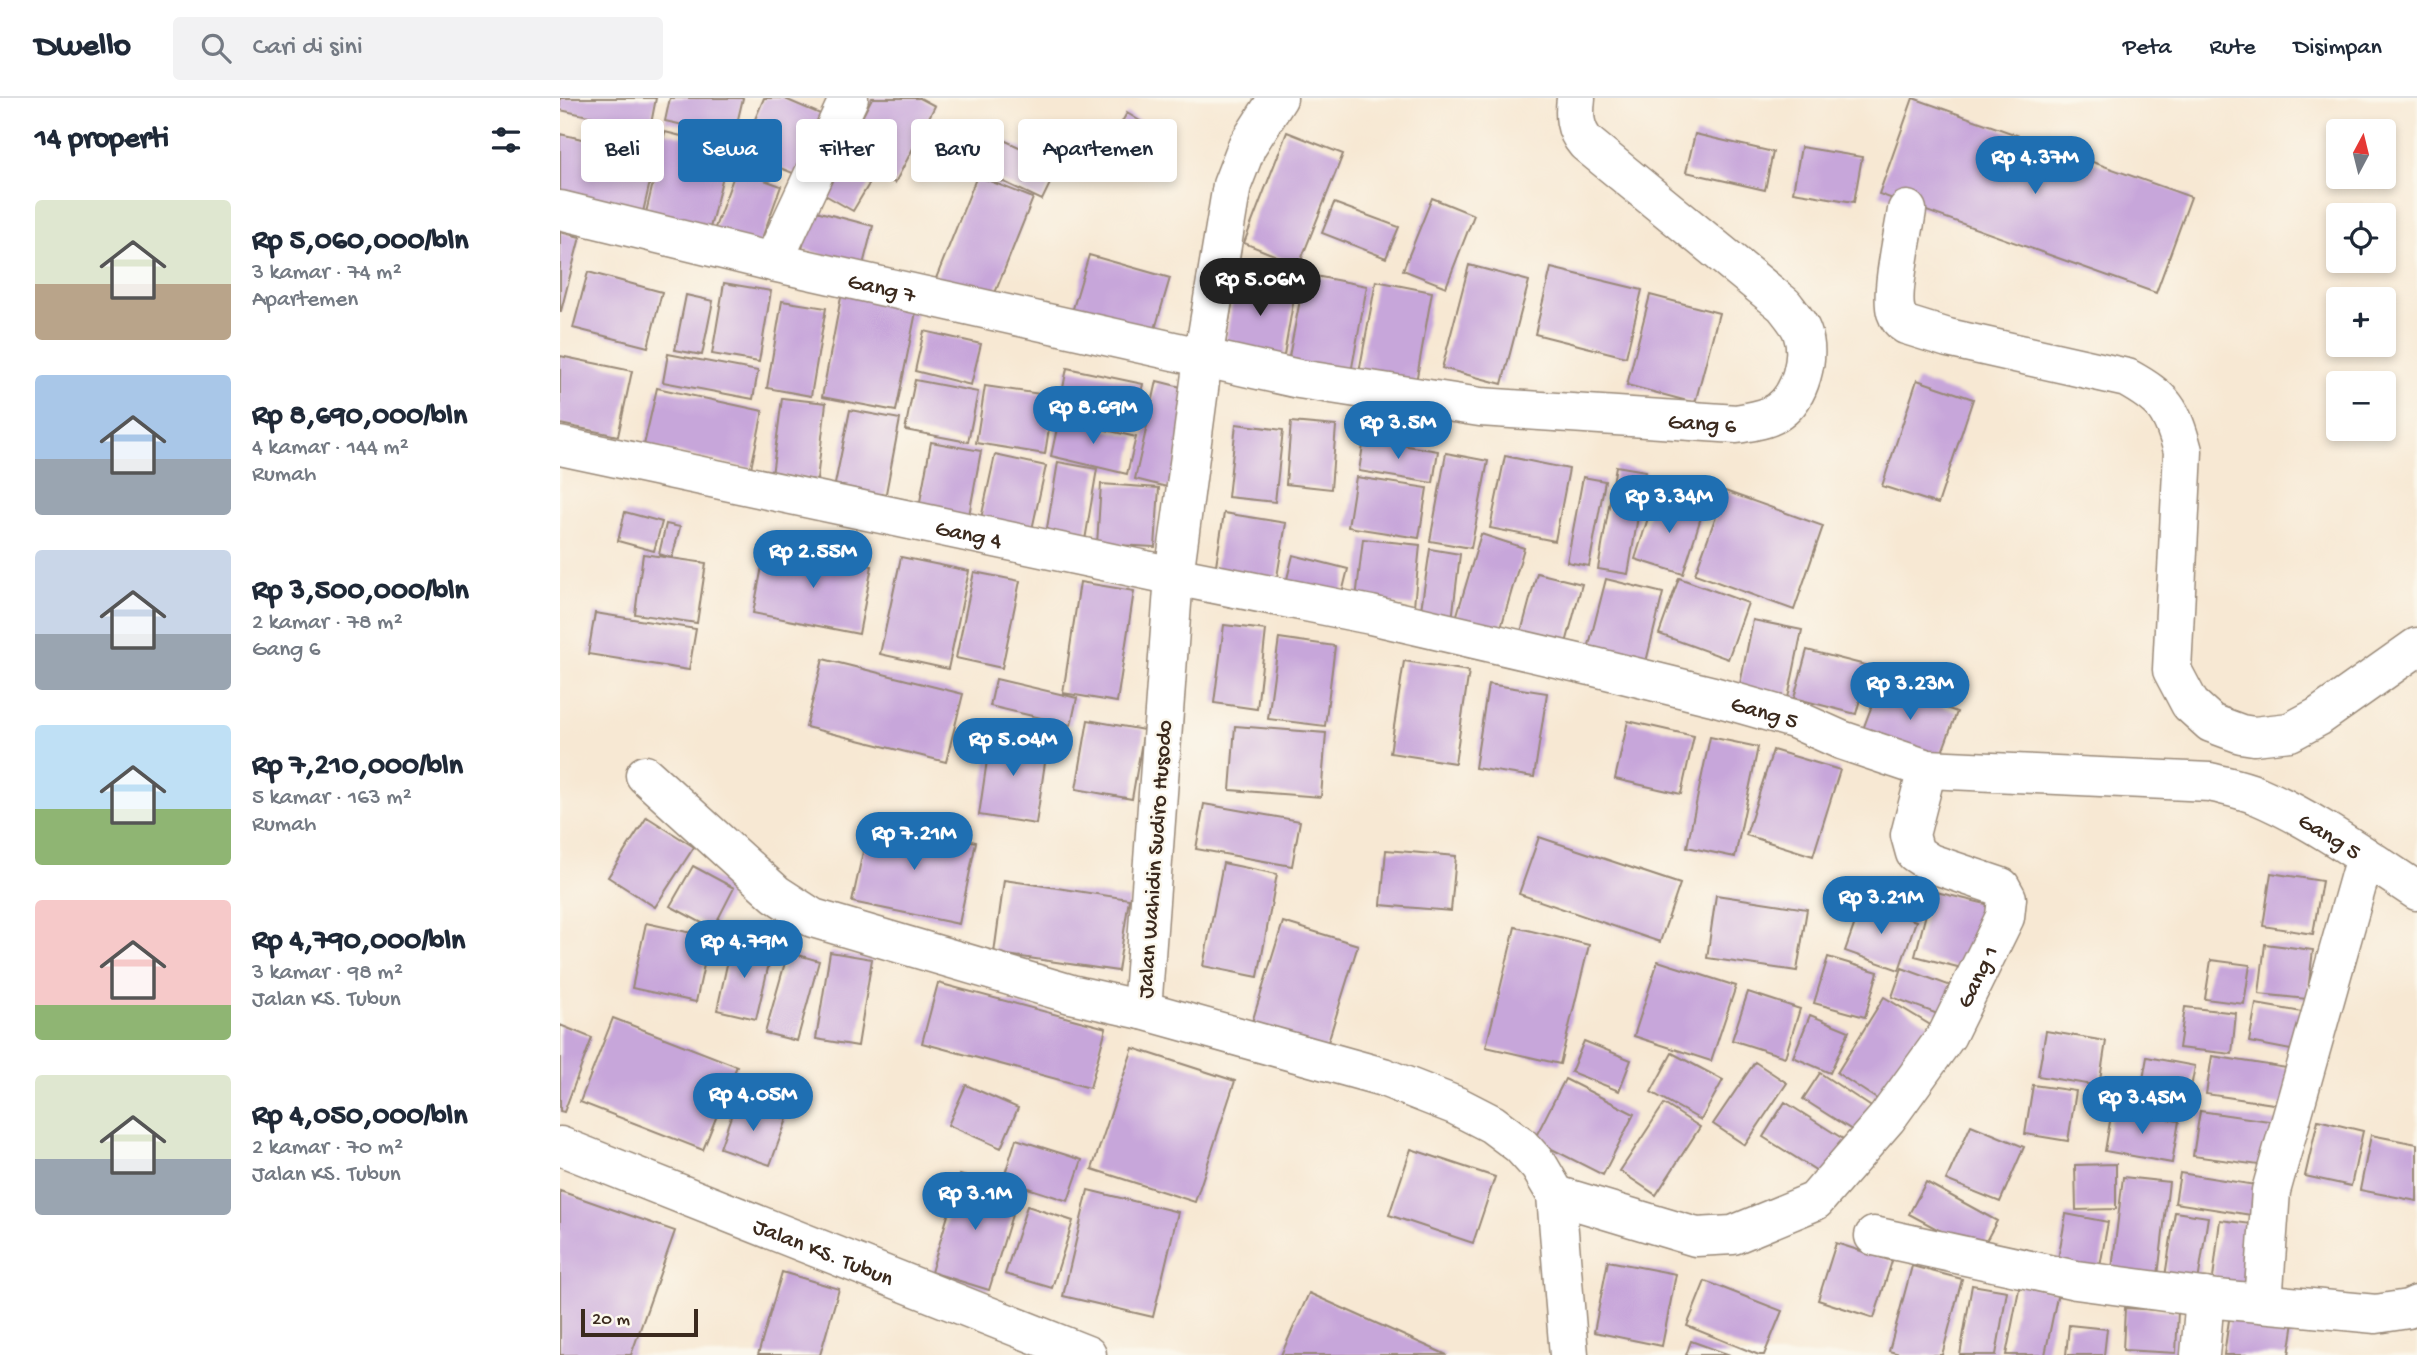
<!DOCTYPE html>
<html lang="id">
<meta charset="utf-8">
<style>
:root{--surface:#fff;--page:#f2f2f3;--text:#1f2937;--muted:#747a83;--line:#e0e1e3;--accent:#1f6fb2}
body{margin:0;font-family:"Gochi Hand",sans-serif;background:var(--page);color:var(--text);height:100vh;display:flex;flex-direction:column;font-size:26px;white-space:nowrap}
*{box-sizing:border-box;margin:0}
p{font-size:23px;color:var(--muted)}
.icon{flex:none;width:38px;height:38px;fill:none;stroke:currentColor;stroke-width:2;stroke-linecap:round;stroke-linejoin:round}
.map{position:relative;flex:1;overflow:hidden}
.sheet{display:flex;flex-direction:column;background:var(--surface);width:560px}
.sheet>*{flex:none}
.hud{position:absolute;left:21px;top:21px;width:665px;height:63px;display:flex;gap:14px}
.needle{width:46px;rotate:7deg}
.fabs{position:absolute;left:1766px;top:21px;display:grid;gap:14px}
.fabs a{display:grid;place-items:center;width:70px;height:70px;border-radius:7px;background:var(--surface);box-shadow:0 4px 10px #0003;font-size:35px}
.scale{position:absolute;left:21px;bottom:18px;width:117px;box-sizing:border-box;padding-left:7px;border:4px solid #3b2a1e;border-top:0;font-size:19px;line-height:24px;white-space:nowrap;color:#3b2a1e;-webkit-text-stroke:5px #fbf7ec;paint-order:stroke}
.price{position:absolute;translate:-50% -60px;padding:0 16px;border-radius:24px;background:var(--accent);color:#fff;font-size:23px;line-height:46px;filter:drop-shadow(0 2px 4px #0008)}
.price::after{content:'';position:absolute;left:50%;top:42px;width:21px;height:16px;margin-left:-10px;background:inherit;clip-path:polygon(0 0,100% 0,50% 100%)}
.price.active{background:#222;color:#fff}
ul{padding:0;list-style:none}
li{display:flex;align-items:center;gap:21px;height:175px;padding:0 35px}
li span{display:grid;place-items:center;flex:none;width:196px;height:140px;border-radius:7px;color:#555}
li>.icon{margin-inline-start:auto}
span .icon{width:84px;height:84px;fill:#fffc;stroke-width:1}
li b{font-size:30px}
h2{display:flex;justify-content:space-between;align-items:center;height:84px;padding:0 35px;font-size:30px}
.chip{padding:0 24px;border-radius:7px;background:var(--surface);box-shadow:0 4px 10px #0003;font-size:24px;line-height:63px}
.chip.active{background:var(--accent);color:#fff}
header{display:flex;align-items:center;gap:42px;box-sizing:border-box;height:98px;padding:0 35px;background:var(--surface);border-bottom:2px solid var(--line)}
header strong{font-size:33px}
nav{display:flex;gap:38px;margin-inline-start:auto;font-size:24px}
.search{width:490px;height:63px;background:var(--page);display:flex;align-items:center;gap:18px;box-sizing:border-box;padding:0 24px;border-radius:7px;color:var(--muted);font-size:26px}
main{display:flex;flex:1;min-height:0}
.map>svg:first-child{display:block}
.building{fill:#c7a6da}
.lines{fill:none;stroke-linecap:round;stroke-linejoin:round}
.minor-casing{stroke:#998978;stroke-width:41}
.minor{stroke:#fff;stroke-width:38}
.labels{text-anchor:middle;stroke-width:5;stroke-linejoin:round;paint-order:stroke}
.street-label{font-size:23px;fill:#3b2a1e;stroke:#fbf7ec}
</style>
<header>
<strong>Dwello</strong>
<div class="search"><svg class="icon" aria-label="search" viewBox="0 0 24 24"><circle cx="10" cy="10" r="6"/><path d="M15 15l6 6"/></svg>Cari di sini</div>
<nav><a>Peta</a><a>Rute</a><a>Disimpan</a></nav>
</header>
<main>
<section class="sheet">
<h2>14 properti<svg class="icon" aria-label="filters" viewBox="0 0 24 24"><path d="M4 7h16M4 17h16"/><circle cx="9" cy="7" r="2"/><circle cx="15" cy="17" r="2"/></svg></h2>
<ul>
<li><span style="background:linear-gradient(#dfe7d0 60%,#b9a48a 0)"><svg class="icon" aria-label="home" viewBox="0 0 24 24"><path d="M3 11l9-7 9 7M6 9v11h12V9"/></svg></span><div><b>Rp 5,060,000/bln</b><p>3 kamar · 74 m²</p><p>Apartemen</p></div></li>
<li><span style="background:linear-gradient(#a9c7e8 60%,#9aa5b1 0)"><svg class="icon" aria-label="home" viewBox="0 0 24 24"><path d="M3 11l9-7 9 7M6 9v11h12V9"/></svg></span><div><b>Rp 8,690,000/bln</b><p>4 kamar · 144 m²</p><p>Rumah</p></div></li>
<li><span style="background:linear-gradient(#c9d6e8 60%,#9aa5b1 0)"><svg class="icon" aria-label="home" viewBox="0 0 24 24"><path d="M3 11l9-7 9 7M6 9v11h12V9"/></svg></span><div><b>Rp 3,500,000/bln</b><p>2 kamar · 78 m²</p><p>Gang 6</p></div></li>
<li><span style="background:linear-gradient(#bfe0f5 60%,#8fb573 0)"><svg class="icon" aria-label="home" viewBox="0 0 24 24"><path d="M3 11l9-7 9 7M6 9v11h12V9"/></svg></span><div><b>Rp 7,210,000/bln</b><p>5 kamar · 163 m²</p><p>Rumah</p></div></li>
<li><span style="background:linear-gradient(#f6c9c9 75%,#8fb573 0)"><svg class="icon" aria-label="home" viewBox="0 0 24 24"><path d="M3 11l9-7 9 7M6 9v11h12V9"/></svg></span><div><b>Rp 4,790,000/bln</b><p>3 kamar · 98 m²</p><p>Jalan KS. Tubun</p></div></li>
<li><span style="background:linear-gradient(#dfe7d0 60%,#9aa5b1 0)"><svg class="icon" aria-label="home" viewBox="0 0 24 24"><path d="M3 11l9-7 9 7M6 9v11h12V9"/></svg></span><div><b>Rp 4,050,000/bln</b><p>2 kamar · 70 m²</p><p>Jalan KS. Tubun</p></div></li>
</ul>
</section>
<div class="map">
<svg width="1857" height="1257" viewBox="0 0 1857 1257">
<rect width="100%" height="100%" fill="#fbf7ec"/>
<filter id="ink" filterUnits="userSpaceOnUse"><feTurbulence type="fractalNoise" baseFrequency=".0143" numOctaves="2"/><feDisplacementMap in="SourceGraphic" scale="14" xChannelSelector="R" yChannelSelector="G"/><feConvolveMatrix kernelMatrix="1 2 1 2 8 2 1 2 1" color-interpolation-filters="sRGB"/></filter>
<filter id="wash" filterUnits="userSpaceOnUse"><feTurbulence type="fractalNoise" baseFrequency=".00686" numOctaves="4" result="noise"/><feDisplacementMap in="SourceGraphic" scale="28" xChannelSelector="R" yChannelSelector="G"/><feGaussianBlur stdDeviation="1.57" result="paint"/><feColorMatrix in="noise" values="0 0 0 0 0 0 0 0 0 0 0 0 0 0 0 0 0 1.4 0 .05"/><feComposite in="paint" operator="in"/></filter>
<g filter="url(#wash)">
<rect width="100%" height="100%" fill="#f7e8d3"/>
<g id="blocks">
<path class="building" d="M 0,0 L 96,0 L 90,31 L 0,12 Z
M 110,0 L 183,0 L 174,38 L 105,23 Z
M 204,0 L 223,0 L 265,18 L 240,78 L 181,54 Z
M 312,0 L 360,0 L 375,8 L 335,85 L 282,58 Z
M 1353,0 L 1631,99 L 1596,195 L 1319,96 Z
M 567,15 L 600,35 L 580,71 L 546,52 Z
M 105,34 L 170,50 L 149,134 L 85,119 Z
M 727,34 L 783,56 L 739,167 L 684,145 Z
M 428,35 L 499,67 L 482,102 L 412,69 Z
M 0,36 L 96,58 L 80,127 L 0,108 Z
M 1135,36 L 1213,54 L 1205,92 L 1126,74 Z
M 1241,49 L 1302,59 L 1294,104 L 1233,94 Z
M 274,66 L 309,86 L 293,113 L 258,93 Z
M 176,72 L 221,88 L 197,154 L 152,138 Z
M 417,78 L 473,100 L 429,210 L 373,188 Z
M 872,100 L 914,117 L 886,189 L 843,172 Z
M 774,105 L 839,129 L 826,160 L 762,135 Z
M 252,112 L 313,128 L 303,167 L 242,151 Z
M 0,134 L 20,139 L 1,213 L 0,213 Z
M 529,157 L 610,180 L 590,248 L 509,224 Z
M 909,167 L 969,183 L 942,286 L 882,270 Z
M 991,170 L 1082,192 L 1066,259 L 975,236 Z
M 28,174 L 102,194 L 88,249 L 13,230 Z
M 745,176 L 807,188 L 790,280 L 727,269 Z
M 677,178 L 736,188 L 723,263 L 664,252 Z
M 816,183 L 872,194 L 855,290 L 798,280 Z
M 164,185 L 211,193 L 199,264 L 152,256 Z
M 282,194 L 357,209 L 336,313 L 262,299 Z
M 126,197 L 153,203 L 142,257 L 115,252 Z
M 1090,197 L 1159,215 L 1135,305 L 1067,287 Z
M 222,203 L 266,210 L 251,298 L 207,290 Z
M 364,233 L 421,246 L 411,287 L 355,273 Z
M 108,256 L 198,273 L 193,301 L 103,284 Z
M 0,258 L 72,273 L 58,338 L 0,326 Z
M 507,270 L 583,286 L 575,327 L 499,310 Z
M 355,282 L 418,294 L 408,344 L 345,332 Z
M 1357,282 L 1413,301 L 1378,406 L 1322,388 Z
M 597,283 L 633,292 L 611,390 L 575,381 Z
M 425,288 L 494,298 L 485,356 L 416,345 Z
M 97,290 L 203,313 L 191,370 L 84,347 Z
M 222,300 L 266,305 L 257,382 L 212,377 Z
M 290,312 L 340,321 L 323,411 L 272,401 Z
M 499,321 L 576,339 L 567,376 L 491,358 Z
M 731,324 L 776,328 L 771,391 L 726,386 Z
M 676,326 L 723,332 L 715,404 L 668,399 Z
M 804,341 L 878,353 L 873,385 L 799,373 Z
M 371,344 L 421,353 L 407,428 L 357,420 Z
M 886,355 L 928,363 L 911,450 L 870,443 Z
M 435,357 L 486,368 L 469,445 L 418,434 Z
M 945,358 L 1009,371 L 995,443 L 930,430 Z
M 498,364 L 537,371 L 523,454 L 484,448 Z
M 1056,368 L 1086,373 L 1068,476 L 1038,471 Z
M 796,379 L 867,390 L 859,440 L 788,429 Z
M 1023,379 L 1045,383 L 1029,468 L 1007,464 Z
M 541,386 L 599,390 L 595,449 L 537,446 Z
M 1165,393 L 1263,428 L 1234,512 L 1135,476 Z
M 1095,398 L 1143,413 L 1123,476 L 1075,461 Z
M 65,414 L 102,424 L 94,453 L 58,443 Z
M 664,415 L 726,425 L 715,491 L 654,480 Z
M 106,426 L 120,429 L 112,460 L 99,456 Z
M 921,436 L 964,450 L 940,533 L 896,520 Z
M 803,441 L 860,447 L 854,508 L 796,501 Z
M 206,448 L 312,468 L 299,536 L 193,515 Z
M 870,451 L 900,456 L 892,522 L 860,518 Z
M 83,456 L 146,465 L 137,525 L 75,516 Z
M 733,457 L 788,471 L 780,503 L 725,489 Z
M 341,459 L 409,473 L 388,571 L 320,556 Z
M 414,474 L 460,483 L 442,570 L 396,560 Z
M 977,475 L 1022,486 L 1005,549 L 960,538 Z
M 1119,480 L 1188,505 L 1168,561 L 1099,536 Z
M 1046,481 L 1103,495 L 1085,568 L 1027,555 Z
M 520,484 L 574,493 L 557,604 L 503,595 Z
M 35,515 L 136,531 L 129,572 L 28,556 Z
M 1193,522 L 1242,532 L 1228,600 L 1179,591 Z
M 664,527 L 706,532 L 697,611 L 654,605 Z
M 719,540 L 775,548 L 765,628 L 708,621 Z
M 1247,552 L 1309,568 L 1296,616 L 1234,600 Z
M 263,561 L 403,596 L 386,664 L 246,629 Z
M 844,563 L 909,573 L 895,665 L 830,655 Z
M 436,581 L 517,600 L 511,627 L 430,608 Z
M 928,586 L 987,595 L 974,679 L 915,670 Z
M 1320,586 L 1397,614 L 1379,662 L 1302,634 Z
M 528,622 L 584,632 L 572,701 L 516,691 Z
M 1068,623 L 1134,638 L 1121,696 L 1055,681 Z
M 675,628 L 766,635 L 761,699 L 670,692 Z
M 431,635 L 488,644 L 476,726 L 419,717 Z
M 1150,639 L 1198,649 L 1175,759 L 1127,749 Z
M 1213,652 L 1280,672 L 1253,758 L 1186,737 Z
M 644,706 L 740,723 L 732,768 L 636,751 Z
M 87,719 L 134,749 L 95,809 L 48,779 Z
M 310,722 L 416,744 L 399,826 L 292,804 Z
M 979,739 L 1120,786 L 1100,844 L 959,796 Z
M 826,752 L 896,758 L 891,813 L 821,807 Z
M 663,765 L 717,776 L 698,879 L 643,868 Z
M 133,768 L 174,790 L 153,831 L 110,808 Z
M 1711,775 L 1762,783 L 1753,836 L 1703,828 Z
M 444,782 L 569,801 L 558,873 L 434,855 Z
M 1372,793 L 1430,807 L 1413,873 L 1355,858 Z
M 1156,797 L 1247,811 L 1237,873 L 1147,860 Z
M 1302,805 L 1356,823 L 1339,872 L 1285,853 Z
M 723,824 L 798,847 L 764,957 L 689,934 Z
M 86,825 L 150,839 L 136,904 L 72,890 Z
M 955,829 L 1029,847 L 1000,966 L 926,949 Z
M 172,844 L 212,853 L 196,921 L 157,912 Z
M 1705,846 L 1753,852 L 1747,901 L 1699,896 Z
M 228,854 L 259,863 L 237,943 L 205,935 Z
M 270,854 L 312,861 L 298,948 L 256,941 Z
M 1268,859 L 1318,874 L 1305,919 L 1254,905 Z
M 1651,862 L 1690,867 L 1684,906 L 1645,901 Z
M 1098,863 L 1176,888 L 1151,963 L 1074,938 Z
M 1342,870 L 1402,892 L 1391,921 L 1332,899 Z
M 378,885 L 546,930 L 530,990 L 362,945 Z
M 1188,894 L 1240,911 L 1225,959 L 1172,942 Z
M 1324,899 L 1382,934 L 1326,1007 L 1277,975 Z
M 1696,906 L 1742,914 L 1736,953 L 1689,944 Z
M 1625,909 L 1676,915 L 1672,956 L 1619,950 Z
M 1250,917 L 1289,933 L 1270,975 L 1233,959 Z
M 53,920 L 177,968 L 143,1052 L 20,1004 Z
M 0,927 L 32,940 L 4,1014 L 0,1013 Z
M 1486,933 L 1546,943 L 1539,988 L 1478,978 Z
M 1024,943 L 1071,962 L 1059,993 L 1011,974 Z
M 573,950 L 675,983 L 635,1104 L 532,1071 Z
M 1112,955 L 1163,982 L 1141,1022 L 1091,994 Z
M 1652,958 L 1733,971 L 1727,1008 L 1646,996 Z
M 1587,959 L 1635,968 L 1626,1017 L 1578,1009 Z
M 1195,964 L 1227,985 L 1185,1047 L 1153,1026 Z
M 1260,975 L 1316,1012 L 1300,1037 L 1243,1001 Z
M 1005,981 L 1074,1016 L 1043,1077 L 974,1042 Z
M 406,987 L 458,1010 L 441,1050 L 388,1027 Z
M 1473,987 L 1516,993 L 1508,1043 L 1465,1036 Z
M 176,1004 L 227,1021 L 210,1067 L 160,1050 Z
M 1225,1004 L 1288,1044 L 1267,1079 L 1203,1039 Z
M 1104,1006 L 1140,1029 L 1096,1097 L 1060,1073 Z
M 1552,1012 L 1619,1023 L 1612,1065 L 1545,1053 Z
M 1640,1013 L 1723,1025 L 1713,1069 L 1633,1058 Z
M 1758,1022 L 1803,1033 L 1791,1088 L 1745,1078 Z
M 1411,1027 L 1464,1049 L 1440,1104 L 1386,1082 Z
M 1811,1037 L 1857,1046 L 1857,1103 L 1800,1092 Z
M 456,1041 L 522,1062 L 508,1103 L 443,1082 Z
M 851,1051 L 935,1079 L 913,1145 L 829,1117 Z
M 1556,1066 L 1556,1111 L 1516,1112 L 1515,1067 Z
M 1620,1075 L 1708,1089 L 1704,1119 L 1615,1105 Z
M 400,1077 L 459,1094 L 429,1192 L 371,1174 Z
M 1563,1079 L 1609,1084 L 1597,1186 L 1551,1180 Z
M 1366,1084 L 1437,1123 L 1420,1154 L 1349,1116 Z
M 528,1092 L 618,1114 L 593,1219 L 503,1198 Z
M 0,1093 L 115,1133 L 71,1257 L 0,1257 Z
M 467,1108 L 513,1123 L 492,1190 L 445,1176 Z
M 1615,1114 L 1648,1119 L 1637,1190 L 1604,1185 Z
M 1506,1116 L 1548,1124 L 1539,1174 L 1497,1167 Z
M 1660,1122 L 1692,1126 L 1684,1193 L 1652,1189 Z
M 1276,1145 L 1332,1163 L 1314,1220 L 1258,1202 Z
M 1048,1163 L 1116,1176 L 1102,1248 L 1034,1234 Z
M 1352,1168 L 1402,1181 L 1382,1257 L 1343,1257 L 1329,1253 Z
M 222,1174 L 279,1191 L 260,1257 L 198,1257 Z
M 1145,1183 L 1222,1213 L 1204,1257 L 1199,1257 L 1127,1228 Z
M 1460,1186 L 1498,1194 L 1485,1257 L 1446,1257 Z
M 1412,1187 L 1447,1193 L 1436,1257 L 1400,1257 Z
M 749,1195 L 887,1257 L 721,1257 Z
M 1565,1210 L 1618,1213 L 1616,1255 L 1563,1252 Z
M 1670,1215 L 1734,1224 L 1729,1257 L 1664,1257 Z
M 1509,1227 L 1547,1231 L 1544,1257 L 1506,1257 Z
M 1131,1243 L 1170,1257 L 1126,1257 Z"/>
</g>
</g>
<g filter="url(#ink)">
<use href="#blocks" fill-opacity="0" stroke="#998978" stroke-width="2"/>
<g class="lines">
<defs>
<g id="minor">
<path d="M 718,0 L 687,48 L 672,87 L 643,261 L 614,478 L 582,912 L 823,979 L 897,1008 L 932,1026 L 960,1047 L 979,1068 L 996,1097 L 1009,1257"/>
<path id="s1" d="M 0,112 L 213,164 L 739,281 L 920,309 L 1177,326 C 1191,323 1207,322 1219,313 C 1240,298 1251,259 1242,234 C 1239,225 1230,215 1224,207 L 1026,45 C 1014,31 1014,17 1016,0"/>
<path d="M 1347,112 C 1344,134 1330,195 1336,214 C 1338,220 1341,224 1346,227 L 1388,240 L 1567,280 C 1605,301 1612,312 1623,353 L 1612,572 L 1630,606 L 1651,625 L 1681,636 L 1694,638 L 1730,634 L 1758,619 L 1857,549"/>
<path d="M 213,164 L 289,0"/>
<path id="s2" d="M 0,348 L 614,478 L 811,517 L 1035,569 L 1153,598 L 1234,621 L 1281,642 L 1367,671 L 1650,684 C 1665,688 1682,691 1696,697 C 1751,720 1807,760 1857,793"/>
<path d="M 85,677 L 216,796 L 253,820 L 511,896 L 582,912"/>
<path id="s3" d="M 0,1048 L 527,1257"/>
<path id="s4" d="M 996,1097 L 1136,1139 L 1173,1137 L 1255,1103 L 1327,1020 L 1387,937 L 1445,819 L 1447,800 L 1441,789 L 1370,765 L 1355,755 L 1350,737 L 1367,671"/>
<path d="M 1314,1138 L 1516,1182 L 1657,1201 L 1816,1216 L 1848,1211 L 1857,1207"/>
<path d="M 1703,1205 L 1711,1093 L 1805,759"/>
<path d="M 1640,1257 L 1645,1199"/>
</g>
</defs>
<use href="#minor" class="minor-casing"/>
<use href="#minor" class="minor"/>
</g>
</g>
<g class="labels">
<g class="street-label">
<text dy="8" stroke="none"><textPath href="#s1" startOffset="331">Gang 7</textPath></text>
<text dy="8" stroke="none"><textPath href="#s1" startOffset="1164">Gang 6</textPath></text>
<text dy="8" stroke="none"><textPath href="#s2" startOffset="418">Gang 4</textPath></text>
<text dy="8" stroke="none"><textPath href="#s2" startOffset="1234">Gang 5</textPath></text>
<text dy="8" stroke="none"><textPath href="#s2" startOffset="1822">Gang 5</textPath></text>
<text transform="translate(593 761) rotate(-86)" y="8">Jalan Wahidin Sudiro Husodo</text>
<text dy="8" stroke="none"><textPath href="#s4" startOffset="550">Gang 1</textPath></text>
<text dy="8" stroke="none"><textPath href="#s3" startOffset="284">Jalan KS. Tubun</textPath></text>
</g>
</g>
</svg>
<div class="fabs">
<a><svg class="needle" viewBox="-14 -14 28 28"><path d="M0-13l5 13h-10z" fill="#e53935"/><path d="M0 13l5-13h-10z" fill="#747a83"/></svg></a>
<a><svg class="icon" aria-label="locate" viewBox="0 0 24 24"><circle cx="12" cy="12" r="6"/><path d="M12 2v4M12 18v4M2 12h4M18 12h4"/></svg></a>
<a>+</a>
<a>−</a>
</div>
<div class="scale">20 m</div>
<b class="price" style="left:1475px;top:98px">Rp 4.37M</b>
<b class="price active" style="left:700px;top:220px">Rp 5.06M</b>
<b class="price" style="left:533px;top:348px">Rp 8.69M</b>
<b class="price" style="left:838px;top:363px">Rp 3.5M</b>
<b class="price" style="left:1109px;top:437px">Rp 3.34M</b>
<b class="price" style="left:253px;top:492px">Rp 2.55M</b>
<b class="price" style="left:1350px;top:624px">Rp 3.23M</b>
<b class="price" style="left:453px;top:680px">Rp 5.04M</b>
<b class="price" style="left:354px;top:774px">Rp 7.21M</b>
<b class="price" style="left:1321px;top:838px">Rp 3.21M</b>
<b class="price" style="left:184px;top:882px">Rp 4.79M</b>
<b class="price" style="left:193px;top:1035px">Rp 4.05M</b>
<b class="price" style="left:1582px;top:1038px">Rp 3.45M</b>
<b class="price" style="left:415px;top:1134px">Rp 3.1M</b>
<div class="hud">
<a class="chip">Beli</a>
<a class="chip active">Sewa</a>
<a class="chip">Filter</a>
<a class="chip">Baru</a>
<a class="chip">Apartemen</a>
</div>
</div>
</main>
